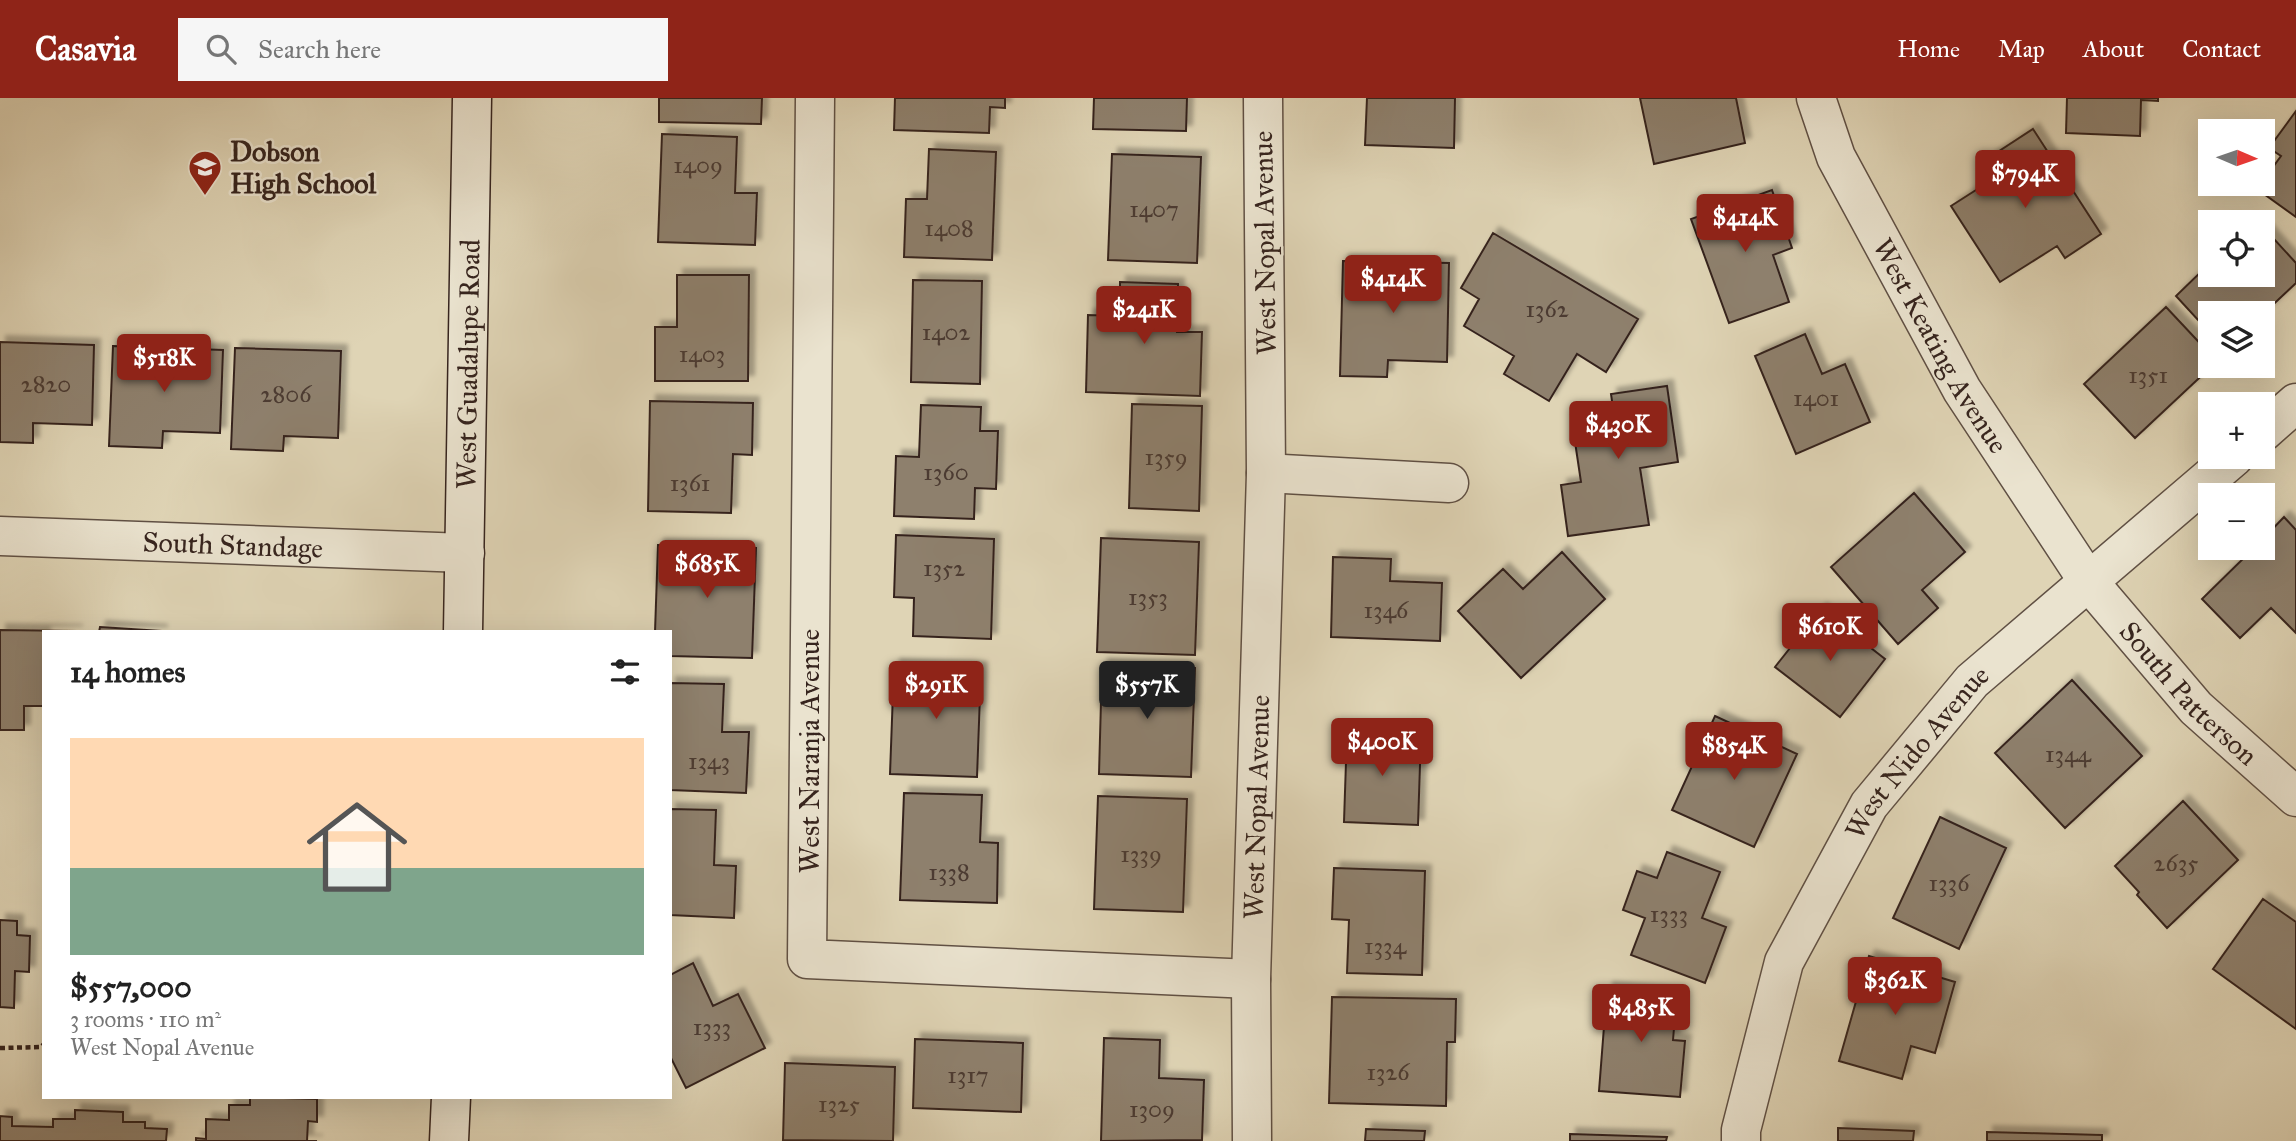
<!DOCTYPE html>
<meta charset="utf-8">
<style>
:root{--surface:#fff;--page:#f6f6f6;--text:#222;--muted:#767676;--line:#e0e0e0;--accent:#8f2418}
body{margin:0;font-family:"IM FELL Great Primer",serif;background:var(--page);color:var(--text);height:100vh;display:flex;flex-direction:column;font-size:26px;white-space:nowrap}
*{box-sizing:border-box;margin:0}
p{font-size:23px;color:var(--muted)}
.icon{flex:none;width:38px;height:38px;fill:none;stroke:currentColor;stroke-width:2;stroke-linecap:round;stroke-linejoin:round}
.map{position:relative;flex:1;overflow:hidden}
.sheet{position:absolute;left:42px;top:532px;width:630px;height:469px;display:flex;flex-direction:column;background:var(--surface);border-radius:0px;box-shadow:0 7px 28px #0002}
.sheet>*{flex:none}
.needle{width:46px;rotate:92deg}
.fabs{position:absolute;left:2198px;top:21px;display:grid;gap:14px}
.fabs a{display:grid;place-items:center;width:77px;height:77px;border-radius:0px;background:var(--surface);box-shadow:0 7px 28px #0002;font-size:35px}
.price{position:absolute;translate:-50% -60px;padding:0 16px;border-radius:7px;background:var(--accent);color:#fff;font-size:23px;line-height:46px;filter:drop-shadow(0 2px 4px #0008)}
.price::after{content:'';position:absolute;left:50%;top:42px;width:21px;height:16px;margin-left:-10px;background:inherit;clip-path:polygon(0 0,100% 0,50% 100%)}
.price.selected{background:#222;color:#fff}
ul{padding:0;list-style:none}
li{display:grid;align-content:center;gap:14px;height:371px;padding:0 28px}
li+li{border-top:2px solid var(--line)}
li span{display:grid;place-items:center;height:217px;border-radius:0px;color:#555}
li>.icon{margin-inline-start:auto}
span .icon{width:126px;height:126px;fill:#fffc;stroke-width:1}
li b{font-size:30px}
h2{display:flex;justify-content:space-between;align-items:center;height:84px;padding:0 28px;font-size:30px}
header{display:flex;align-items:center;gap:42px;box-sizing:border-box;height:98px;padding:0 35px;background:var(--accent);color:#fff}
header strong{font-size:33px}
nav{display:flex;gap:38px;margin-inline-start:auto;font-size:24px}
.search{width:490px;height:63px;background:var(--page);display:flex;align-items:center;gap:18px;box-sizing:border-box;padding:0 24px;border-radius:0px;color:var(--muted);font-size:26px}
.map>svg:first-child{display:block}
.building{fill:#8e806d;stroke:#36241e;stroke-width:2;filter:url(#shadow)}
.lines{fill:none;stroke-linecap:round;stroke-linejoin:round}
.minor-casing{stroke:#605044;stroke-width:41}
.tertiary-casing{stroke:#605044;stroke-width:41}
.secondary-casing{stroke:#36241e;stroke-width:41}
.path{stroke:#36241e;stroke-width:4.5;stroke-dasharray:5 3.5;stroke-linecap:butt}
.minor{stroke:#eae3cf;stroke-width:38}
.tertiary{stroke:#eae3cf;stroke-width:38}
.secondary{stroke:#eae3cf;stroke-width:38}
.labels{text-anchor:middle;stroke-width:5;stroke-linejoin:round;paint-order:stroke}
.number-label{font-size:24px;fill:#4c3b32}
.poi-label{font-size:28px;font-weight:bold;fill:#36241e;stroke:#eae3cf;text-anchor:start}
.street-label{font-size:28px;fill:#36241e;stroke:#eae3cf}
</style>
<header>
<strong>Casavia</strong>
<div class="search"><svg class="icon" aria-label="search" viewBox="0 0 24 24"><circle cx="10" cy="10" r="6"/><path d="M15 15l6 6"/></svg>Search here</div>
<nav><a>Home</a><a>Map</a><a>About</a><a>Contact</a></nav>
</header>
<div class="map">
<svg width="2296" height="1043" viewBox="0 0 2296 1043">
<defs>
<filter id="shadow"><feDropShadow dx="6" dy="-6" stdDeviation="2" flood-color="#0004"/></filter>
</defs>
<rect width="100%" height="100%" fill="#dfd4b5"/>
<filter id="stains"><feTurbulence type="fractalNoise" baseFrequency=".00286" numOctaves="4"/><feColorMatrix values="0 0 0 0 .2 0 0 0 0 .09 0 0 0 0 .02 0 0 0 .5 -.17"/></filter>
<radialGradient id="worn" r=".72"><stop offset=".6" stop-color="#630" stop-opacity="0"/><stop offset="1" stop-color="#630" stop-opacity=".3"/></radialGradient>
<path class="building" d="M 659,0 L 762,0 L 761,26 L 659,24 Z
M 895,0 L 1005,0 L 1005,10 L 990,9 L 989,35 L 894,32 Z
M 1094,0 L 1187,0 L 1186,33 L 1093,31 Z
M 1367,0 L 1455,0 L 1454,50 L 1365,47 Z
M 1640,0 L 1736,0 L 1745,45 L 1654,66 Z
M 2067,0 L 2158,0 L 2158,3 L 2141,2 L 2140,38 L 2066,35 Z
M 2296,13 L 2296,119 L 2257,91 L 2281,58 L 2269,50 Z
M 2033,31 L 2101,136 L 2065,160 L 2057,148 L 2000,184 L 1951,108 L 2001,76 L 1990,59 Z
M 662,36 L 737,39 L 735,95 L 757,95 L 755,147 L 658,144 Z
M 929,51 L 996,54 L 992,162 L 904,159 L 906,101 L 927,101 Z
M 1112,56 L 1201,59 L 1197,165 L 1108,162 Z
M 1772,92 L 1792,150 L 1773,157 L 1789,204 L 1729,225 L 1691,121 Z
M 2263,129 L 2296,165 L 2296,185 L 2263,216 L 2210,215 L 2210,235 L 2176,198 L 2210,165 L 2210,177 L 2263,177 Z
M 1493,135 L 1638,221 L 1606,274 L 1577,256 L 1549,303 L 1504,276 L 1514,258 L 1464,228 L 1479,201 L 1461,190 Z
M 1343,163 L 1449,165 L 1447,264 L 1388,262 L 1387,279 L 1340,278 Z
M 677,177 L 749,177 L 748,283 L 655,283 L 655,229 L 677,229 Z
M 913,182 L 982,183 L 980,286 L 911,284 Z
M 1120,184 L 1178,186 L 1177,234 L 1202,234 L 1200,298 L 1086,294 L 1088,217 L 1120,218 Z
M 2166,209 L 2210,256 L 2210,268 L 2212,268 L 2135,340 L 2084,286 Z
M 1805,236 L 1822,276 L 1845,266 L 1870,324 L 1796,356 L 1755,258 Z
M 0,244 L 94,247 L 92,327 L 33,325 L 33,345 L 0,344 Z
M 113,248 L 223,252 L 220,335 L 163,333 L 162,350 L 109,348 Z
M 235,250 L 341,253 L 338,340 L 284,338 L 283,353 L 231,351 Z
M 1667,288 L 1678,364 L 1640,370 L 1649,427 L 1568,438 L 1561,387 L 1581,384 L 1571,317 L 1613,310 L 1611,296 Z
M 650,303 L 753,305 L 752,357 L 733,356 L 731,415 L 648,413 Z
M 1132,306 L 1202,308 L 1199,413 L 1129,410 Z
M 921,307 L 981,309 L 980,333 L 998,333 L 996,391 L 975,390 L 974,421 L 894,418 L 896,358 L 919,359 Z
M 1914,395 L 1965,454 L 1922,492 L 1938,510 L 1898,546 L 1831,469 Z
M 2284,419 L 2296,432 L 2296,535 L 2271,510 L 2240,540 L 2202,501 L 2254,450 L 2263,450 L 2263,441 Z
M 896,437 L 994,441 L 991,541 L 913,538 L 914,500 L 894,499 Z
M 1101,440 L 1199,444 L 1195,557 L 1097,554 Z
M 658,447 L 756,450 L 752,560 L 670,558 L 670,534 L 655,534 Z
M 1562,454 L 1605,501 L 1521,580 L 1458,513 L 1503,471 L 1523,491 Z
M 1333,459 L 1391,461 L 1390,483 L 1442,485 L 1440,543 L 1331,539 Z
M 1821,511 L 1885,561 L 1840,619 L 1775,569 Z
M 100,529 L 161,533 L 161,534 L 99,534 Z
M 0,532 L 77,533 L 44,534 L 44,608 L 24,608 L 24,632 L 0,632 Z
M 894,567 L 981,570 L 977,679 L 890,676 Z
M 1102,567 L 1195,570 L 1191,679 L 1099,676 Z
M 2072,582 L 2142,658 L 2065,730 L 1995,655 Z
M 670,585 L 724,586 L 722,634 L 749,634 L 746,695 L 670,692 Z
M 1715,618 L 1797,656 L 1754,749 L 1672,712 Z
M 1347,634 L 1421,637 L 1418,727 L 1344,724 Z
M 904,695 L 982,697 L 980,744 L 998,745 L 997,805 L 900,802 Z
M 1098,698 L 1187,701 L 1183,814 L 1094,811 Z
M 2183,703 L 2238,762 L 2167,830 L 2137,797 L 2139,794 L 2115,768 Z
M 670,711 L 716,712 L 714,767 L 736,768 L 734,820 L 670,817 Z
M 1940,719 L 2006,750 L 1959,851 L 1893,820 Z
M 1667,754 L 1720,774 L 1702,820 L 1726,829 L 1705,885 L 1631,857 L 1645,820 L 1623,812 L 1637,773 L 1657,780 Z
M 1334,770 L 1425,773 L 1422,877 L 1347,875 L 1349,822 L 1332,821 Z
M 2263,801 L 2296,824 L 2296,931 L 2213,871 Z
M 0,822 L 17,823 L 17,837 L 30,838 L 29,874 L 15,873 L 14,910 L 0,909 Z
M 1869,858 L 1955,884 L 1935,955 L 1911,948 L 1902,981 L 1839,963 Z
M 693,865 L 713,908 L 738,896 L 765,950 L 686,990 L 670,958 L 670,877 Z
M 1607,890 L 1677,895 L 1673,942 L 1685,943 L 1680,999 L 1599,993 Z
M 1332,899 L 1456,901 L 1455,944 L 1447,944 L 1446,1008 L 1329,1005 Z
M 1104,940 L 1160,942 L 1159,980 L 1204,982 L 1202,1042 L 1101,1043 Z
M 915,941 L 1023,945 L 1021,1014 L 913,1010 Z
M 785,965 L 895,969 L 893,1043 L 783,1042 Z
M 250,999 L 317,1001 L 317,1024 L 308,1023 L 307,1043 L 317,1043 L 196,1043 L 196,1040 L 206,1041 L 206,1021 L 229,1022 L 229,1007 L 250,1007 Z
M 75,1012 L 123,1014 L 123,1024 L 145,1024 L 145,1030 L 167,1031 L 166,1043 L 0,1043 L 0,1018 L 12,1019 L 12,1028 L 53,1029 L 53,1021 L 75,1021 Z
M 1838,1030 L 1914,1033 L 1913,1043 L 1838,1043 Z
M 1366,1031 L 1425,1033 L 1424,1043 L 1365,1043 Z
M 1987,1034 L 2102,1037 L 2102,1043 L 1987,1043 Z
M 1570,1036 L 1667,1039 L 1666,1043 L 1570,1043 Z"/>
<g class="lines">
<defs>
<g id="minor">
<path d="M 815,0 L 807,861 L 1251,881"/>
<path d="M 2263,334 L 2296,305"/>
<path d="M 1266,375 L 1449,385"/>
<path id="s1" d="M 0,438 L 465,455"/>
<path id="s2" d="M 1252,1043 L 1251,881 L 1266,375 L 1263,0"/>
<path id="s3" d="M 1741,1043 L 1741,1032 L 1784,864 L 1869,707 L 1972,583 L 2234,359"/>
</g>
<g id="tertiary">
<path id="s4" d="M 1816,0 L 1836,59 L 1962,292 L 2088,483 L 2196,610 L 2296,699"/>
</g>
<g id="secondary">
<path id="s5" d="M 463,534 L 472,0"/>
<path d="M 449,1043 L 451,999"/>
</g>
</defs>
<use href="#minor" class="minor-casing"/>
<use href="#tertiary" class="tertiary-casing"/>
<use href="#secondary" class="secondary-casing"/>
<path class="path" d="M 0,950 L 41,949 L 44,946"/>
<use href="#minor" class="minor"/>
<use href="#tertiary" class="tertiary"/>
<use href="#secondary" class="secondary"/>
</g>
<defs>
<symbol id="school-pin" viewBox="-11 -11 22 30"><path d="M0 17L-7.5 6A9.5 9.5 0 1 1 7.5 6Z" fill="#8f2418" stroke="#eae3cf"/><path d="M0-5L7-2L0 1L-7-2ZM-4 1L0 2.5L4 1V4Q0 6-4 4Z" fill="#fff"/></symbol>
</defs>
<g fill-rule="evenodd">
<use href="#school-pin" x="186" y="50" width="38" height="52"/>
</g>
<g class="labels">
<g class="number-label">
<text x="698" y="75">1409</text>
<text x="1154" y="119">1407</text>
<text x="949" y="138">1408</text>
<text x="1547" y="219">1362</text>
<text x="946" y="242">1402</text>
<text x="702" y="264">1403</text>
<text x="2148" y="285">1351</text>
<text x="46" y="294">2820</text>
<text x="286" y="304">2806</text>
<text x="1816" y="308">1401</text>
<text x="1166" y="367">1359</text>
<text x="946" y="382">1360</text>
<text x="690" y="393">1361</text>
<text x="944" y="478">1352</text>
<text x="1148" y="507">1353</text>
<text x="1386" y="520">1346</text>
<text x="2068" y="664">1344</text>
<text x="709" y="671">1343</text>
<text x="1141" y="764">1339</text>
<text x="2176" y="773">2635</text>
<text x="949" y="782">1338</text>
<text x="1949" y="793">1336</text>
<text x="1669" y="824">1333</text>
<text x="1385" y="856">1334</text>
<text x="712" y="937">1333</text>
<text x="1388" y="982">1326</text>
<text x="968" y="985">1317</text>
<text x="839" y="1014">1325</text>
<text x="1152" y="1019">1309</text>
</g>
<g class="poi-label">
<text x="230" y="63">Dobson<tspan x="230" dy="32">High School</tspan></text>
</g>
<g class="street-label">
<text transform="translate(1264 145) rotate(-91)" y="10">West Nopal Avenue</text>
<text dy="10" stroke="none"><textPath href="#s4" startOffset="278">West Keating Avenue</textPath></text>
<text dy="10" stroke="none"><textPath href="#s5" startOffset="268">West Guadalupe Road</textPath></text>
<text dy="10" stroke="none"><textPath href="#s1" startOffset="233">South Standage</textPath></text>
<text dy="10" stroke="none"><textPath href="#s4" startOffset="707">South Patterson</textPath></text>
<text transform="translate(809 653) rotate(-90)" y="10">West Naranja Avenue</text>
<text dy="10" stroke="none"><textPath href="#s3" startOffset="434">West Nido Avenue</textPath></text>
<text dy="10" stroke="none"><textPath href="#s2" startOffset="334">West Nopal Avenue</textPath></text>
</g>
</g>
<rect width="100%" height="100%" filter="url(#stains)"/>
<rect width="100%" height="100%" fill="url(#worn)"/>
</svg>
<div class="fabs">
<a><svg class="needle" viewBox="-14 -14 28 28"><path d="M0-13l5 13h-10z" fill="#e53935"/><path d="M0 13l5-13h-10z" fill="#767676"/></svg></a>
<a><svg class="icon" aria-label="locate" viewBox="0 0 24 24"><circle cx="12" cy="12" r="6"/><path d="M12 2v4M12 18v4M2 12h4M18 12h4"/></svg></a>
<a><svg class="icon" aria-label="layers" viewBox="0 0 24 24"><path d="M12 4l9 5-9 5-9-5zM3 14l9 5 9-5"/></svg></a>
<a>+</a>
<a>−</a>
</div>
<b class="price" style="left:2025px;top:112px">$794K</b>
<b class="price" style="left:1745px;top:156px">$414K</b>
<b class="price" style="left:1393px;top:217px">$414K</b>
<b class="price" style="left:1144px;top:248px">$241K</b>
<b class="price" style="left:164px;top:296px">$518K</b>
<b class="price" style="left:1618px;top:363px">$430K</b>
<b class="price" style="left:707px;top:502px">$685K</b>
<b class="price" style="left:1830px;top:565px">$610K</b>
<b class="price" style="left:936px;top:623px">$291K</b>
<b class="price selected" style="left:1147px;top:623px">$557K</b>
<b class="price" style="left:1382px;top:680px">$400K</b>
<b class="price" style="left:1734px;top:684px">$854K</b>
<b class="price" style="left:1895px;top:919px">$362K</b>
<b class="price" style="left:1641px;top:946px">$485K</b>
<section class="sheet">
<h2>14 homes<svg class="icon" aria-label="filters" viewBox="0 0 24 24"><path d="M4 7h16M4 17h16"/><circle cx="9" cy="7" r="2"/><circle cx="15" cy="17" r="2"/></svg></h2>
<ul>
<li><span style="background:linear-gradient(#ffd9b3 60%,#7fa58c 0)"><svg class="icon" aria-label="home" viewBox="0 0 24 24"><path d="M3 11l9-7 9 7M6 9v11h12V9"/></svg></span><div><b>$557,000</b><p>3 rooms · 110 m²</p><p>West Nopal Avenue</p></div></li>
</ul>
</section>
</div>
